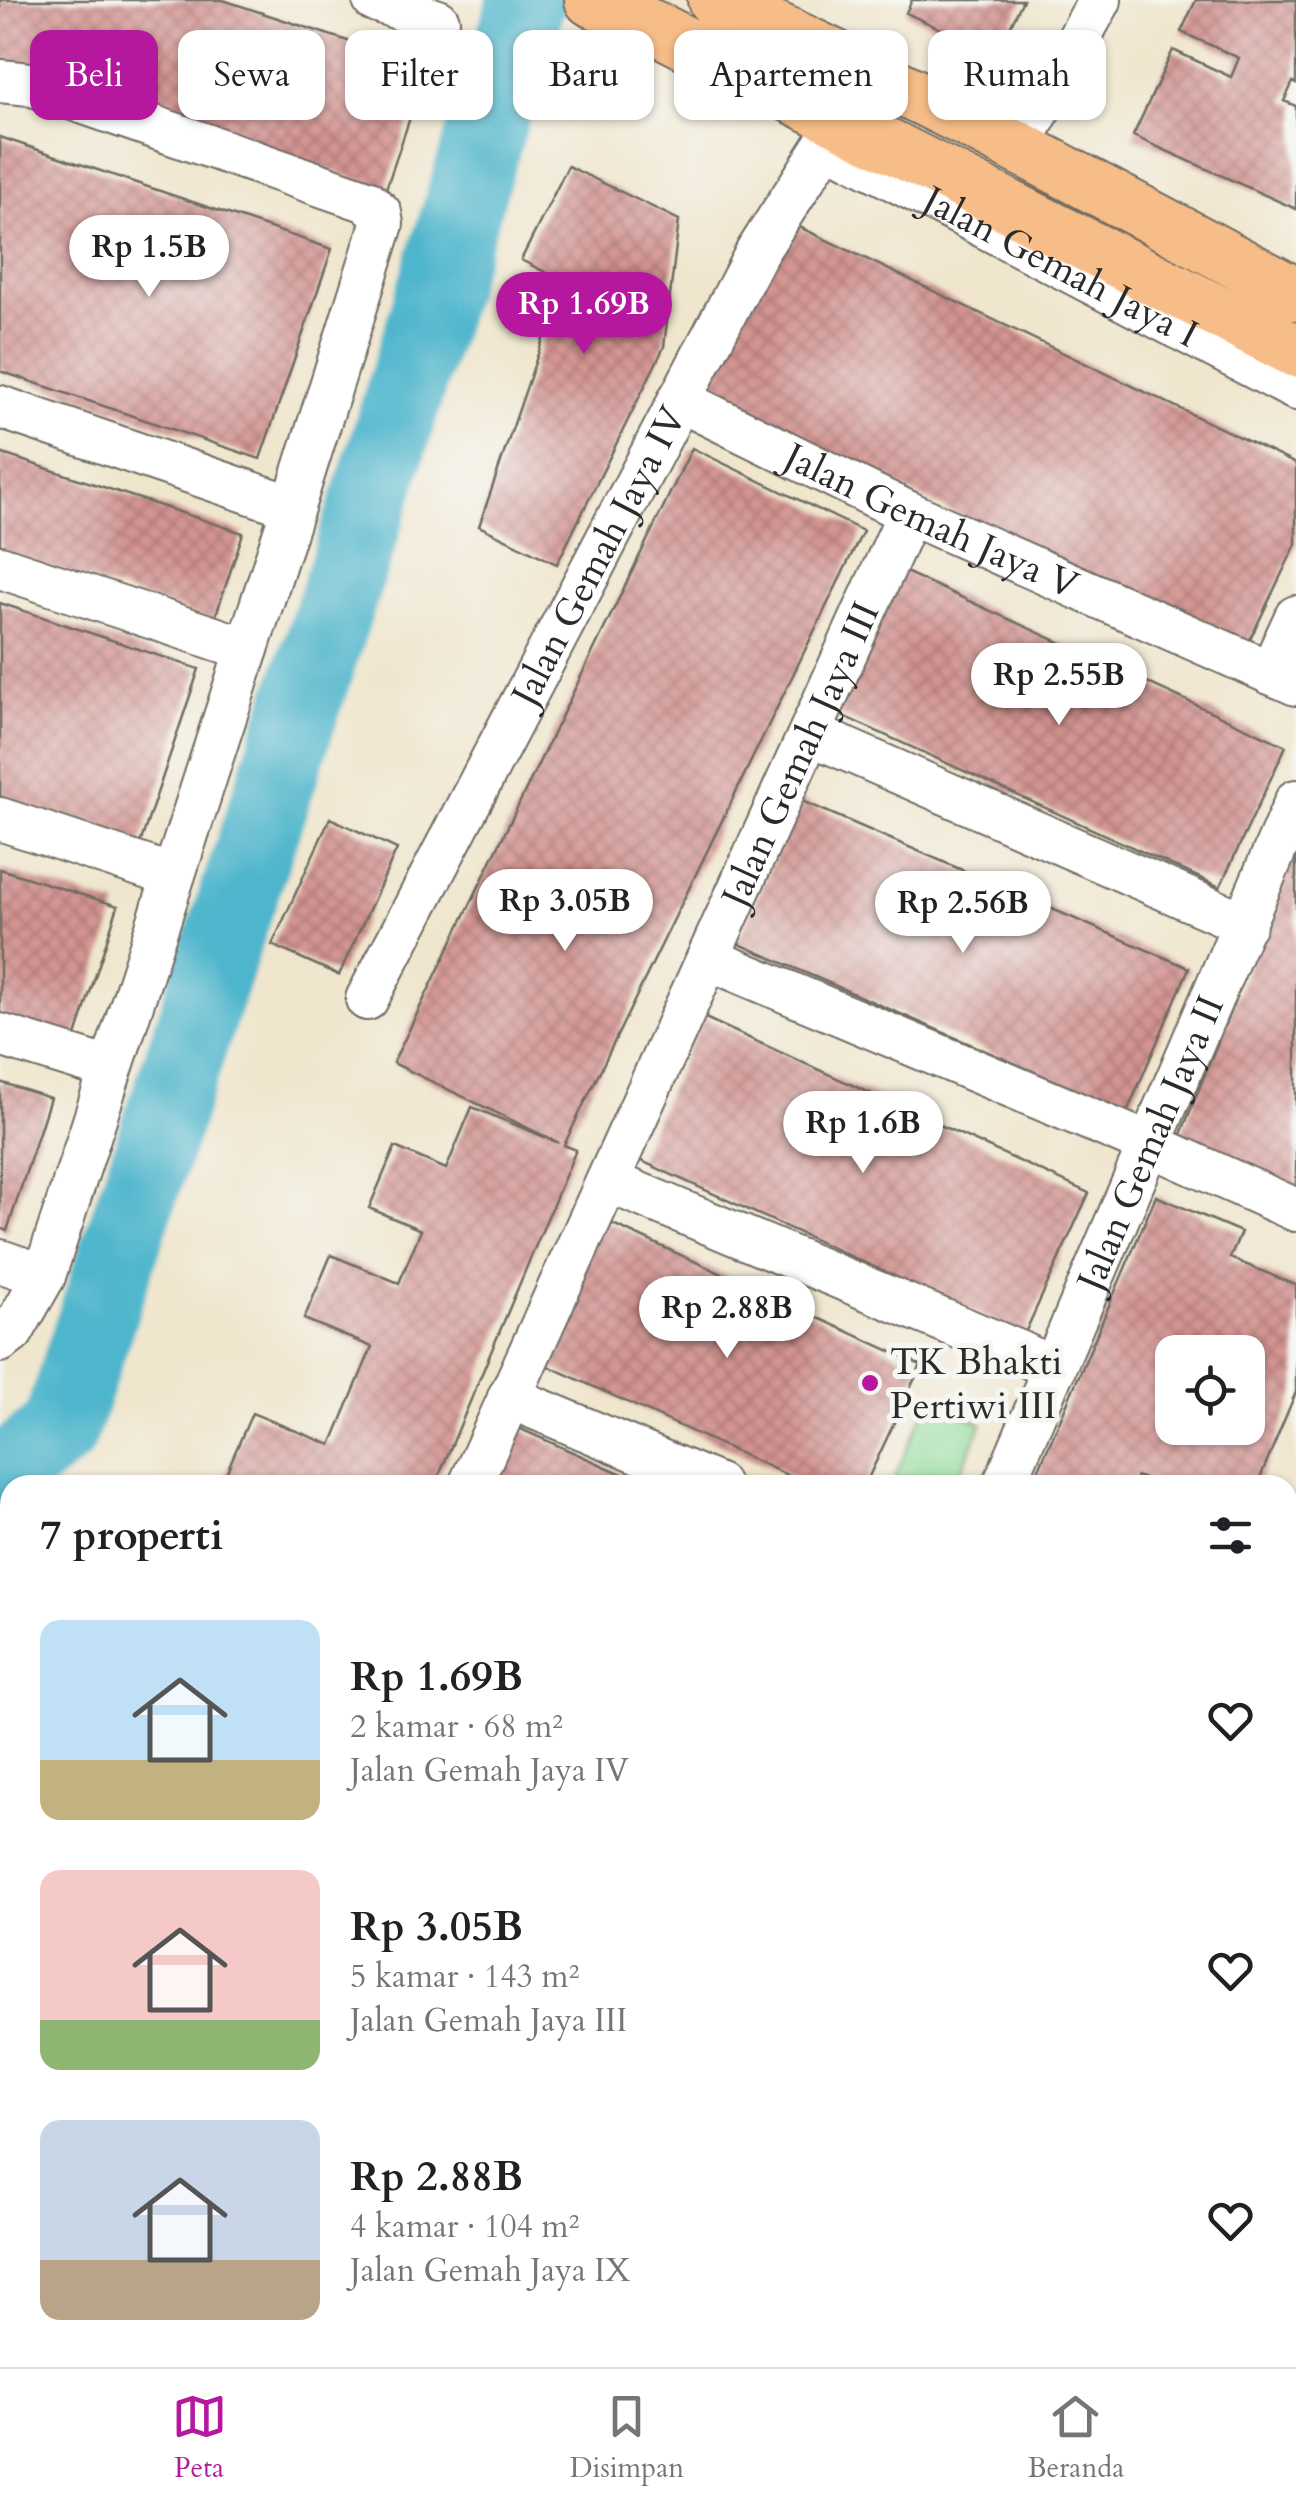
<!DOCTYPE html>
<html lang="id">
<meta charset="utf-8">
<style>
:root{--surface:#fff;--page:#f2f2f2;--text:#202124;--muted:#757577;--line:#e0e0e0;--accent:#b5179e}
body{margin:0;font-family:Cardo,serif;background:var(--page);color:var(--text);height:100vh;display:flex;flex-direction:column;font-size:38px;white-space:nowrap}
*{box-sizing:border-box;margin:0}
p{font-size:32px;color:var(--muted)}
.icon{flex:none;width:55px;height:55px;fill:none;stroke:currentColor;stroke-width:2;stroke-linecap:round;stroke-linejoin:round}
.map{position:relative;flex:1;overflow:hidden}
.sheet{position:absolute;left:0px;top:1475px;width:1298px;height:892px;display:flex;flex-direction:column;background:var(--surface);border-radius:30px 30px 0 0;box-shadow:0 2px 8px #0004}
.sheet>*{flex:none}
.banner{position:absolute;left:30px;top:30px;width:1238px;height:90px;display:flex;gap:20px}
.tools{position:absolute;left:1155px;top:1335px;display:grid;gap:20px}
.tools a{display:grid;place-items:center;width:110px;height:110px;border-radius:20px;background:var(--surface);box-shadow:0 2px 8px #0004;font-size:50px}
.price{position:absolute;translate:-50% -85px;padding:0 22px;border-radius:35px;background:#fff;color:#222;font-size:32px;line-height:65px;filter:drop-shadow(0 2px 5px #0008)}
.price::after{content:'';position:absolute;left:50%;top:60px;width:30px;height:22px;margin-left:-15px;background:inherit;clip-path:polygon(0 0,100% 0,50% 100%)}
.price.active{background:var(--accent);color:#fff}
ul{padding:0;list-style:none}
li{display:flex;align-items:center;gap:30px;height:250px;padding:0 40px}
li span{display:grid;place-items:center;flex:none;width:280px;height:200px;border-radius:20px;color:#555}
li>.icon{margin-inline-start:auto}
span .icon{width:120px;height:120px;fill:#fffc;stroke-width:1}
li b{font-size:42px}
h2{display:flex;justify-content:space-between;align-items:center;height:120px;padding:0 40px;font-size:42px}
.pill{padding:0 35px;border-radius:20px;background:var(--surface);box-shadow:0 2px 8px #0004;font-size:35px;line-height:90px}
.pill.active{background:var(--accent);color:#fff}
.menu{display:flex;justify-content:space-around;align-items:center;height:140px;border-top:2px solid var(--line);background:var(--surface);font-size:28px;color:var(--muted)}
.menu a{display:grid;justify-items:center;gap:5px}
.menu .active{color:var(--accent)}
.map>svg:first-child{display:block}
.pitch{fill:#8dda97;stroke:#5c8261;stroke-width:2.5}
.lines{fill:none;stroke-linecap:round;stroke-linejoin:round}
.river{stroke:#4db5cc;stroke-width:78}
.building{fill:url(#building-cross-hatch);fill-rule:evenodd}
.minor-casing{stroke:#706c64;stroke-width:46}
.major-casing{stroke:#706c64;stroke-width:56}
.minor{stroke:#fff;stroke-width:42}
.major{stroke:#f7bd88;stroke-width:52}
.poi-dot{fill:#b5179e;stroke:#f6f6f2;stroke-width:4}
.labels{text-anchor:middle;stroke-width:10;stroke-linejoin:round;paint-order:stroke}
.street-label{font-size:38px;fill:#2b2b2b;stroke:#f6f6f2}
.poi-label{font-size:38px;fill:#2b2b2b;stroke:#f6f6f2;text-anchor:start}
</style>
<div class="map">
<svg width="1296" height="2367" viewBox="0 0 1296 2367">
<defs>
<pattern id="building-cross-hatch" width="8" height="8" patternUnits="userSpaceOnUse" patternTransform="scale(2.5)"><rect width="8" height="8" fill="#d49492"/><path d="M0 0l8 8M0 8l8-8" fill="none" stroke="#ac7977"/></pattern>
</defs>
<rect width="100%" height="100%" fill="#f6f6f2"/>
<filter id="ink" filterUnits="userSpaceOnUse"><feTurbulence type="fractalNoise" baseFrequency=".01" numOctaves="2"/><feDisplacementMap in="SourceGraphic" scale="20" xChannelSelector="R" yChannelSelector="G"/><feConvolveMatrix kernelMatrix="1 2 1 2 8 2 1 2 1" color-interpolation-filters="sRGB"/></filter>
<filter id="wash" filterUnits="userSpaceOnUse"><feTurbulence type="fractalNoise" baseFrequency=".0048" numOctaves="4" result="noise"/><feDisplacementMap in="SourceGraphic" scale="40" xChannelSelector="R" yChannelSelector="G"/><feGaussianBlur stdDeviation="2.25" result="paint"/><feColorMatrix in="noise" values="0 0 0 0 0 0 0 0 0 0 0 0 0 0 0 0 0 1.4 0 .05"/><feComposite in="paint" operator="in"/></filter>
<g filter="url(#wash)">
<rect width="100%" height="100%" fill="#f0e6ce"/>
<path class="pitch" d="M 929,1400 L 982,1423 L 955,1485 L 891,1485 Z
M 970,2358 L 1048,2358 L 1042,2367 L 964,2367 Z"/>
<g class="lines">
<path class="river" d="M 0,1477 L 59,1431 L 371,499 L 527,0"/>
</g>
<g id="blocks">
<path class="building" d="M 0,0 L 223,0 L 427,67 L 386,189 L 0,63 Z
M 912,0 L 1023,0 L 1008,31 L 1038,45 L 1027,69 L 906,13 Z
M 1196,0 L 1296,0 L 1296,84 L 1293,82 L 1284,101 L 1296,106 L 1296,209 L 1133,136 L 1173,50 L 1231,77 L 1239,58 L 1181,32 Z
M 0,137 L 332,249 L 260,459 L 0,371 Z
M 568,166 L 679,220 L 664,347 L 557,564 L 479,526 L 563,281 L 521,260 Z
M 789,222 L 1296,464 L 1296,544 L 1244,652 L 706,394 Z
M 692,448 L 863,531 L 564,1145 L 576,1150 L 435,1485 L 221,1485 L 252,1413 L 331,1445 L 372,1347 L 304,1319 L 331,1255 L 399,1283 L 421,1230 L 369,1208 L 395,1147 L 446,1169 L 472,1107 L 559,1143 L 393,1063 Z
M 0,453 L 243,533 L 214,621 L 0,551 Z
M 899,569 L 1286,746 L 1220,887 L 834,712 Z
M 0,603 L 199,669 L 140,844 L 0,798 Z
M 800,800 L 1189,968 L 1127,1112 L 737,943 Z
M 330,818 L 397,849 L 339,975 L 272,945 Z
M 1296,847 L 1296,1197 L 1175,1149 Z
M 0,869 L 118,906 L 75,1039 L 0,1015 Z
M 703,1017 L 1089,1193 L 1024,1335 L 637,1159 Z
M 0,1082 L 50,1098 L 7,1231 L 0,1228 Z
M 1156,1196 L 1241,1232 L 1230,1258 L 1296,1285 L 1296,1392 L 1257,1485 L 1159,1485 L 1137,1476 L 1133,1485 L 1032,1485 ZM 1172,1352 L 1248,1352 L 1248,1428 L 1172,1428 Z
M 602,1219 L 921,1365 L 865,1485 L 809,1485 L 537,1361 Z
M 507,1423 L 647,1485 L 479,1485 Z
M 10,1551 L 10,1821 L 0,1842 L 0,1572 Z
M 1296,1635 L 1296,1743 L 1288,1739 L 1288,1654 Z
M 1288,1783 L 1296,1787 L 1296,1894 L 1288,1890 Z
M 10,1956 L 10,2308 L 0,2304 L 0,1977 Z
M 1288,2128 L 1296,2132 L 1296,2367 L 1265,2367 L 1244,2358 L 1288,2358 Z
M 133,2358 L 289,2358 L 284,2367 L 152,2367 Z
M 345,2358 L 569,2358 L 564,2367 L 340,2367 Z
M 826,2358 L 885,2358 L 880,2367 L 834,2367 L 824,2361 Z
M 1061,2358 L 1117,2358 L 1134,2367 L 1055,2367 Z"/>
</g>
</g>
<g filter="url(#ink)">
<use href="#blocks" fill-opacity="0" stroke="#706c64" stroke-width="2.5"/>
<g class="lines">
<defs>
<g id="minor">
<path d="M 374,0 L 438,21"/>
<path d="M 0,81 L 30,84 L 367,201 L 380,213 L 382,224 L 293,507 L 44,1276 L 12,1332 L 0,1341"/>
<path id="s1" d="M 826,144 L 1296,389"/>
<path d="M 1019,146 L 1100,0"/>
<path id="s2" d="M 679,400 L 909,513 L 1296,684"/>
<path d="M 0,407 L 293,507"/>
<path d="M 0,567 L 247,649"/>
<path d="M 1270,673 L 1296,617"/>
<path d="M 811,734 L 1245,924"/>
<path d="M 0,819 L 173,876"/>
<path d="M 709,959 L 1149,1144 L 1296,1210"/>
<path id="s3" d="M 367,999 L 757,252 L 826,144 L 837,119"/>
<path d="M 0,1035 L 110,1069"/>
<path d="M 608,1181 L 1019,1352 L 1054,1369"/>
<path d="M 0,1261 L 44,1276"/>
<path d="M 509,1397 L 718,1485"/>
<path id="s4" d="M 470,1485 L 909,513"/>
<path id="s5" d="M 1004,1485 L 1296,801"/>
<path d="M 1288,1538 L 1296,1518"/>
<path d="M 1288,1752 L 1296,1756"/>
<path d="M 0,1930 L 10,1909"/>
<path d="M 1288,2054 L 1296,2057"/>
<path d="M 629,2358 L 650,2367"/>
<path d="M 1201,2358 L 1220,2367"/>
<path d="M 45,2367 L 50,2358"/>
<path d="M 317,2367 L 322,2358"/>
<path d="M 585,2367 L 590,2358"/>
<path d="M 921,2367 L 927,2358"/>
</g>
<path id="major" d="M 591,0 L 658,29 L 1296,351
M 714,0 C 913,89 1104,192 1296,294"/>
</defs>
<use href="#minor" class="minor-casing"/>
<use href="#major" class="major-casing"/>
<use href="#minor" class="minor"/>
<use href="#major" class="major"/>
</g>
</g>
<circle class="poi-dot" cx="870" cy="1383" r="10"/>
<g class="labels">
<g class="street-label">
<text dy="13" stroke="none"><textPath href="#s1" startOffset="265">Jalan Gemah Jaya I</textPath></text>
<text dy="13" stroke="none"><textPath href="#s2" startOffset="280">Jalan Gemah Jaya V</textPath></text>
<text dy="13" stroke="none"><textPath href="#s3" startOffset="500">Jalan Gemah Jaya IV</textPath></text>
<text dy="13" stroke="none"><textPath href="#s4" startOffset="802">Jalan Gemah Jaya III</textPath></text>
<text dy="13" stroke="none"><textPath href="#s5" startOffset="372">Jalan Gemah Jaya II</textPath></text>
</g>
<g class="poi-label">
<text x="890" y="1374">TK Bhakti<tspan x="890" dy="44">Pertiwi III</tspan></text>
</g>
</g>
</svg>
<div class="tools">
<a><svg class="icon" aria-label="locate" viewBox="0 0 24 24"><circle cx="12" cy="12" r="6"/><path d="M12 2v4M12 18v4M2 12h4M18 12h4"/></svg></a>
</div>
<b class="price" style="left:149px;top:300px">Rp 1.5B</b>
<b class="price active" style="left:584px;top:357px">Rp 1.69B</b>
<b class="price" style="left:1059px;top:728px">Rp 2.55B</b>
<b class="price" style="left:565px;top:954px">Rp 3.05B</b>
<b class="price" style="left:963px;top:956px">Rp 2.56B</b>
<b class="price" style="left:863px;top:1176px">Rp 1.6B</b>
<b class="price" style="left:727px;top:1361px">Rp 2.88B</b>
<div class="banner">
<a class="pill active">Beli</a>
<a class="pill">Sewa</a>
<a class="pill">Filter</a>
<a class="pill">Baru</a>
<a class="pill">Apartemen</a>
<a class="pill">Rumah</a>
</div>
<section class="sheet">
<h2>7 properti<svg class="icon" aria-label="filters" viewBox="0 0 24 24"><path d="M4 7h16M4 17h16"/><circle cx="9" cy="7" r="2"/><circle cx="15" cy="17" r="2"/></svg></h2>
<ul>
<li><span style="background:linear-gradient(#bfe0f5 70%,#c2b280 0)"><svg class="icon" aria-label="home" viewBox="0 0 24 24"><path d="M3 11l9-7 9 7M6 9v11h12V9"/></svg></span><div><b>Rp 1.69B</b><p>2 kamar · 68 m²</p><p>Jalan Gemah Jaya IV</p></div><svg class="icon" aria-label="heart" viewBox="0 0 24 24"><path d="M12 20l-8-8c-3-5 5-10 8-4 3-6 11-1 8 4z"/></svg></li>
<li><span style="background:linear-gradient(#f6c9c9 75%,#8fb573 0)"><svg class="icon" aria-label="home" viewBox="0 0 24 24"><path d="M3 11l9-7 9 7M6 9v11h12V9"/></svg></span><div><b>Rp 3.05B</b><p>5 kamar · 143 m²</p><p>Jalan Gemah Jaya III</p></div><svg class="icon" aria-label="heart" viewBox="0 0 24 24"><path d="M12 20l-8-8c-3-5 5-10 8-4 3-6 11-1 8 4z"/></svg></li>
<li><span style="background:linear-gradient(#c9d6e8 70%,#b9a48a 0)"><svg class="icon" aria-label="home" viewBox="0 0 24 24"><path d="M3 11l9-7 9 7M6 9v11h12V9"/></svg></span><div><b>Rp 2.88B</b><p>4 kamar · 104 m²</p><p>Jalan Gemah Jaya IX</p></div><svg class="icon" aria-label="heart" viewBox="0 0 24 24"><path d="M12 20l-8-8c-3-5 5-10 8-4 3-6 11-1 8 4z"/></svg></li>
</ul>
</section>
</div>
<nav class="menu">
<a class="active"><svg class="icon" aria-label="map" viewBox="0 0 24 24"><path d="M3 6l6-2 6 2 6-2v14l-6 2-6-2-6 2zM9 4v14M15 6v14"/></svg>Peta</a>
<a><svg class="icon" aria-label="saved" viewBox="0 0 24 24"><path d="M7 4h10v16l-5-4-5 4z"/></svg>Disimpan</a>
<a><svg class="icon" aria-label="home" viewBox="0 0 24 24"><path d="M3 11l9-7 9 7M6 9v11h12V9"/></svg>Beranda</a>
</nav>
